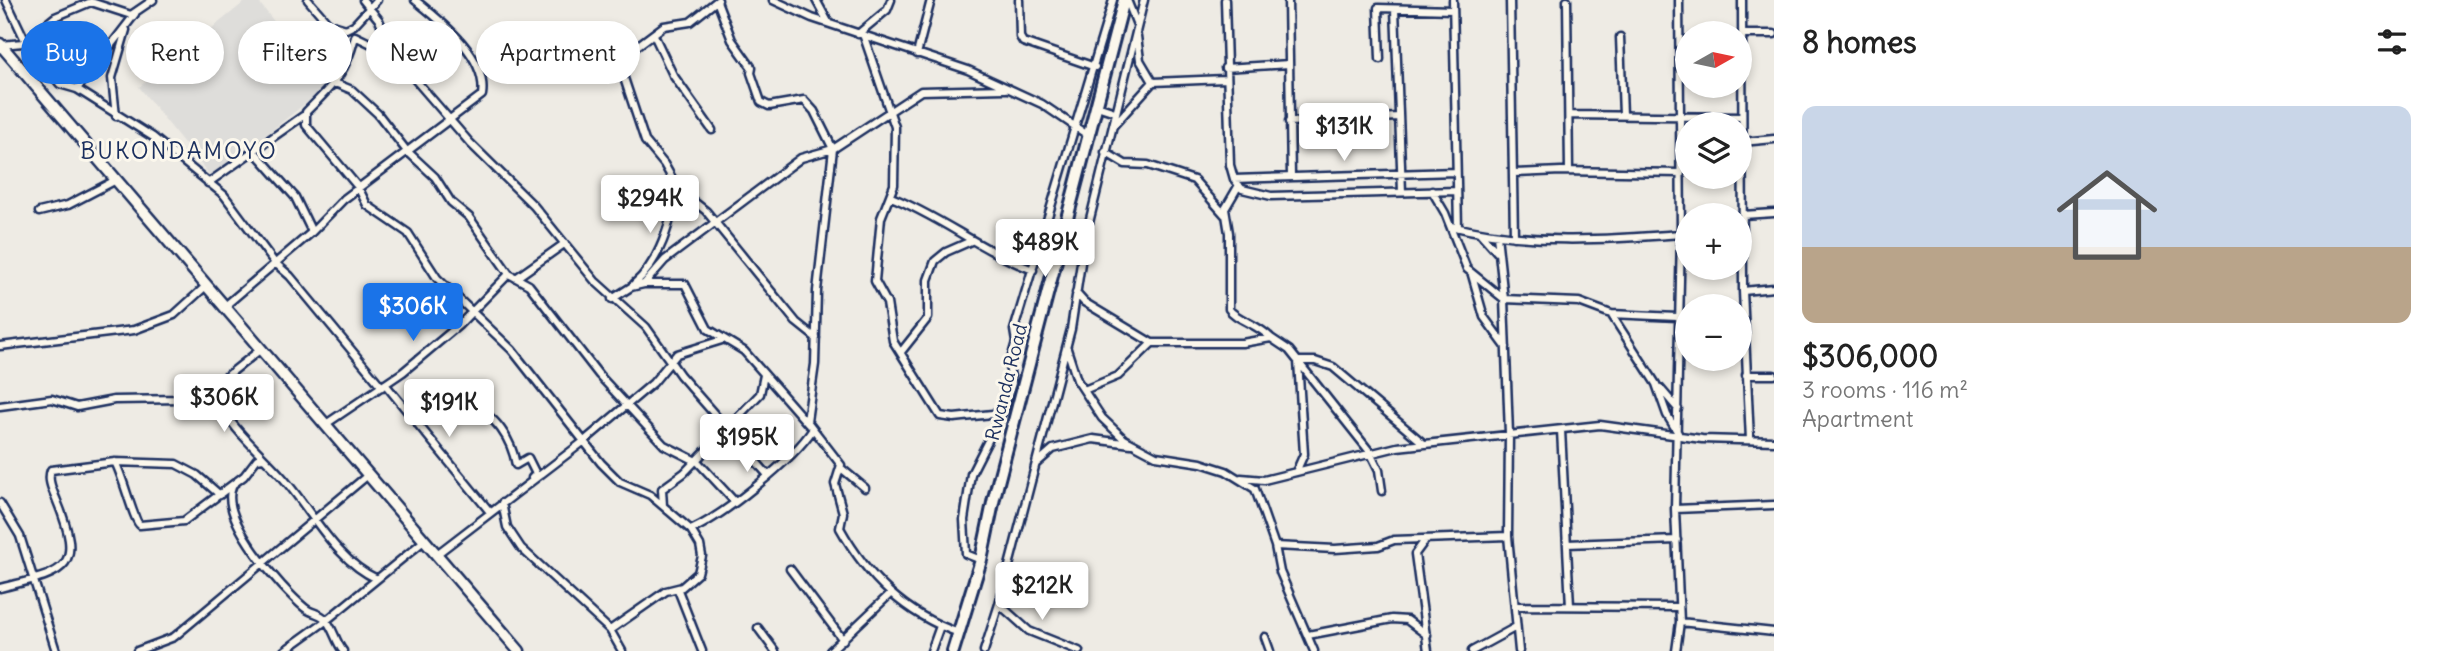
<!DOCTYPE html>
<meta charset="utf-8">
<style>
:root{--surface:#fff;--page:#f2f2f2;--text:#222;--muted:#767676;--line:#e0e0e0;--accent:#1a73e8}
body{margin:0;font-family:Delius,sans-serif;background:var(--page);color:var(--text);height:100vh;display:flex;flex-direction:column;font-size:26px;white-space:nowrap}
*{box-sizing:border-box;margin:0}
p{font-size:23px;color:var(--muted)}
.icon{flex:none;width:38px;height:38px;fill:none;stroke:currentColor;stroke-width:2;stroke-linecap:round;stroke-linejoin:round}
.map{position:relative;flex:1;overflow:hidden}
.side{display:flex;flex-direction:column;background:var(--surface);width:665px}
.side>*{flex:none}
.guide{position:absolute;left:21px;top:21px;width:665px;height:63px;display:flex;gap:14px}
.needle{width:46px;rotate:81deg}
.controls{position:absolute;left:1675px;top:21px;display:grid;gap:14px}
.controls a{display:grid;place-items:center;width:77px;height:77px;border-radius:50%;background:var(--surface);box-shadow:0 4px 10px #0003;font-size:35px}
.price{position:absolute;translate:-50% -60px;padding:0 16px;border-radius:7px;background:#fff;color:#222;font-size:23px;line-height:46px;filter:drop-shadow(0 2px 4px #0008)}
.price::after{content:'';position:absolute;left:50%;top:42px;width:21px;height:16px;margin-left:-10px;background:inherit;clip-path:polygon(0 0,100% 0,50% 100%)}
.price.current{background:var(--accent);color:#fff}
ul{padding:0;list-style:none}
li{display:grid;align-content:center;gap:14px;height:371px;padding:0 28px}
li+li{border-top:2px solid var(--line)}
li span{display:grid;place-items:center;height:217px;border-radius:14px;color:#555}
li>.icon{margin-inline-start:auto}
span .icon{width:126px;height:126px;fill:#fffc;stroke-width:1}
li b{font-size:30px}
h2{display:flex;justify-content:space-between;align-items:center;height:84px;padding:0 28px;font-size:30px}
.pill{padding:0 24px;border-radius:32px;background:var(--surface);box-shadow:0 4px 10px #0003;font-size:24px;line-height:63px}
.pill.current{background:var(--accent);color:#fff}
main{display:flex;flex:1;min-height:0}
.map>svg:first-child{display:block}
.built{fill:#deddda}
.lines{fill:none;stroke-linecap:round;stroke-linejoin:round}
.street-casing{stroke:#1b2f5e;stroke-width:11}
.primary-casing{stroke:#1b2f5e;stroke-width:15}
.highway-casing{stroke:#1b2f5e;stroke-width:16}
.street{stroke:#fbf7ec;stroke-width:6}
.primary{stroke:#fbf7ec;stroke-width:10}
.highway{stroke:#fbf7ec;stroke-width:10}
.labels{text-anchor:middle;stroke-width:6;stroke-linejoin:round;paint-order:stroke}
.street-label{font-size:19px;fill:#1b2f5e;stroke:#fbf7ec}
.quarter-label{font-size:23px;letter-spacing:2px;fill:#1b2f5e;stroke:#fbf7ec}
</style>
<main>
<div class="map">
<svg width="1774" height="651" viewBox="0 0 1774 651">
<rect width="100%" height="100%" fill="#eeebe4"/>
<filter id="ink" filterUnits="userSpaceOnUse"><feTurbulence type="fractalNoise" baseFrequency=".0143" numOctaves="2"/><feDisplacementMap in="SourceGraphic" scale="14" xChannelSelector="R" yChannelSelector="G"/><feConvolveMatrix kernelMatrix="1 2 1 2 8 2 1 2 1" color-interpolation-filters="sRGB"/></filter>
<g filter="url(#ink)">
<path class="built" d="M 247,0 L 257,0 L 326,87 L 212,178 L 139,87 Z"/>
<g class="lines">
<defs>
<path id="street" d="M 6,0 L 26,42 L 60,84 L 77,89 L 153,137 L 224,195 L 274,262 L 290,276 L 382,387
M 308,0 L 329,24 L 346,29 L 354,25 L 377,0
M 363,0 L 379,20 L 393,54 L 470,143 L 534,206 L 595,281 L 646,327 L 680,375 L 767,474
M 773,0 L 812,18 L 968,70 L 1042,104 L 1089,136
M 816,0 L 828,22
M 1019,0 L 1020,37 L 1023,42 L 1095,67
M 1127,0 L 1137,25
M 1225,0 L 1230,165 L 1234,179 L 1242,189 L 1271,196 L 1457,191
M 1288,0 L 1291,177
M 1453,0 L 1458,228
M 1510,0 L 1514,237
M 1567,0 L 1569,171
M 1742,0 L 1743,291 L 1750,440
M 717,1 L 732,40 L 752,68 L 751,73 L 761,102 L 769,106 L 804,100 L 814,111 L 833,149 L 817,291 L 815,364 L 807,421 L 841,465 L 835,484 L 843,513 L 840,528 C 868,578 905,614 959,633
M 1395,9 L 1402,192
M 858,34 L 887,10 L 891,0
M 1743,34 L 1774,34
M 654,35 L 673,75 L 712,130
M 355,36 L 392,54
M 1137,36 L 1140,60 L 1153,82
M 355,37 C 345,75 333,85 306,112 L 306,125 L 358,187 L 367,205 L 408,233 L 437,278 L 512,350 L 601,463 L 620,482 L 650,495 L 663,506
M 864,37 L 895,127 L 894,185 L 881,218 L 875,281 L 887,303 L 893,341 L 940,416 L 954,418 L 1002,413
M 1620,37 L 1623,115
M 1,45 L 23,43 L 55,17 L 91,2 L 131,15 L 153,0
M 917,54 L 931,0
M 595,55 L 621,58 L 664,26 L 690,22 L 718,0
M 1380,59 L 1378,8 L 1453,10
M 618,60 L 645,141 L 664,164 L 678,189 L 706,211 L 796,322 L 816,338
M 1225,68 L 1289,64
M 335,83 L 352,90 L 378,114 L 406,150 L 435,177 L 451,202 L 469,217 L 509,274 L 529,285 L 599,375 L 664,445 L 698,462 L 735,502
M 77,89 L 135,14
M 1097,106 L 1115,112
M 1569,115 L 1742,117
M 116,116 L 112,78 L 126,30
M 1289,122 L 1399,117
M 1114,125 L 1153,82 L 1225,79
M 1742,142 L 1774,139
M 255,152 L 295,197 L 312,232
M 1105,152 L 1125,164 L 1148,165 L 1194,180 L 1225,215
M 1514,173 L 1561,171 L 1681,173
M 1234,179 L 1456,172
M 208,183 L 303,116
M 1239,185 L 1225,209 L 1229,233 L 1229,309 C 1235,319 1258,324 1271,338
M 1432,191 L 1445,213 L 1467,269 L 1504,299 L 1579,302 L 1611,314 L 1677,317
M 891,197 C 941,217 982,251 1033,270
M 39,212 L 68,205 L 116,180
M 1743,215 L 1774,213
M 1451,226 C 1526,245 1605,240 1681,234
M 1480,233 L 1497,252
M 1497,235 L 1504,299 L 1509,434 L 1508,536 L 1519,651
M 1472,275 L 1484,317 L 1506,347
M 516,278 L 564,244
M 634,284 C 661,261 670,222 678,189
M 644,284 L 685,284 L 708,329 L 744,351 L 808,424
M 1743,291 L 1774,288
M 1076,293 L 1084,302 L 1152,343
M 612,299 L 631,287 L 644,284 L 665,260 L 801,158 L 833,149 L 921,91 L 1005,89
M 225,306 L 312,232 L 344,199 L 482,95 C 488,57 441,21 415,0
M 1611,314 L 1656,384 L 1667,415 L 1678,433
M 0,346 L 134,330 L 174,315 L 207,285
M 261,349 L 217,384 C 216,390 216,395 218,400 C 228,426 265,457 283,478 C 312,511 335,560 377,579
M 1067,349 L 1077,380 L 1102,418 L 1124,439 L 1156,456 L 1201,463 L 1226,471 L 1255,489 L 1275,546 L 1280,572 L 1314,651
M 901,352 L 928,318 L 928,280 L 935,261 L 946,252 L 971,241
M 1746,375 L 1774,375
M 385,384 L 490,512
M 1660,388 L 1678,409
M 1084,390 L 1118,376 L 1152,343 L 1242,343 L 1271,338 L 1289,350 L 1370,452 L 1379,470 L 1382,491
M 0,406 L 52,399 L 77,407 L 114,400 L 183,399 L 216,393
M 470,408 C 495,412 512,441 516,465 L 528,458 L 536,474 L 532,478
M 326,424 L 403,372 L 459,325 L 509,274
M 1561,430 L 1570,606
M 115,462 C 123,476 134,522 140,525 L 184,521 L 244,476 L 257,459 L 263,458
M 1037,463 L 1053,449 L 1093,439 L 1131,444
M 841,468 L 865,488
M 1296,472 L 1304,454 L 1298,361 L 1315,361 L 1333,367 L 1423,443
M 1241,478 L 1264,480 L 1397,447 L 1600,425 L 1702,439 L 1774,441
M 232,487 C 219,519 281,588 305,608 C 311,613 319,613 324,618 C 333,626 335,641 343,651
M 0,503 L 20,536 L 56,651
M 502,503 L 507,527 L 521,548 L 610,630
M 1675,509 L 1774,505
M 691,530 C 724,515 793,460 813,429
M 1426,539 L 1415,554 L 1428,651
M 1567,544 L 1677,540
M 1275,546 L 1335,549 L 1378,546 L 1394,540 L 1508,536
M 437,554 L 583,442 L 653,383 L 677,354 L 722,340
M 981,560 L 966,554 L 964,520 L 971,474 L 1002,413 L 1012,383 L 1009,366 L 1016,342 L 1014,330 L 1113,0
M 790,569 L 843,640
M 0,588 C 63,572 86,572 57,501 C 53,491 47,480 51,470 L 115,462 L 176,464 L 197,475 L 220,495
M 678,590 L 702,651
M 999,604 L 1029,631 L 1079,651
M 1515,606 L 1679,607
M 1680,622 L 1774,632
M 758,628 L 775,651
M 1308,635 L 1392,619 L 1407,620 L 1427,635
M 1265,637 L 1270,651
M 137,651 L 174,637 L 368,475
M 284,651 L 327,620 L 425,540
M 622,651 L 610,630 L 666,591 L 682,587 L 698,573 L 702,556 L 700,545 L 691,530 L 663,506 L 662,489 L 684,473 L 760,394 L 764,375
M 830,651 L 889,595
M 931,651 L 940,626
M 984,651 L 999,604 L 1071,329 L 1084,243 L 1144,0
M 1472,651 L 1516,627
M 1676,651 L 1680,622 L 1675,509 L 1681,234 L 1679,0"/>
<path id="primary" d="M 0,44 L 519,651"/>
<path id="highway" d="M 953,651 L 981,560 L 994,498 L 1124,0"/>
</defs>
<use href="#street" class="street-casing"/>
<use href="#primary" class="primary-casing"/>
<use href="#highway" class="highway-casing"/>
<use href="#street" class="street"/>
<use href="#primary" class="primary"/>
<use href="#highway" class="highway"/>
</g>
</g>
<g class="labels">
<g class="street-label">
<text transform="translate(1006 382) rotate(-76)" y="7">Rwanda Road</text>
</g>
<g class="quarter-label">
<text x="179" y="159">BUKONDAMOYO</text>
</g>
</g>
</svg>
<div class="controls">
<a><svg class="needle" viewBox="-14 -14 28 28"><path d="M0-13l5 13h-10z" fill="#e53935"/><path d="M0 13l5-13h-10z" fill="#767676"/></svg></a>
<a><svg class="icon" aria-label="layers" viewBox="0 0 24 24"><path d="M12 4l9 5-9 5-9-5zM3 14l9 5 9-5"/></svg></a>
<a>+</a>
<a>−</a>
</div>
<b class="price" style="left:1344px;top:163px">$131K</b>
<b class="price" style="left:650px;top:235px">$294K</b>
<b class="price" style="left:1045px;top:279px">$489K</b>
<b class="price current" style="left:413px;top:343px">$306K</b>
<b class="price" style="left:224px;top:434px">$306K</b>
<b class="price" style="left:449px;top:439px">$191K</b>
<b class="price" style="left:747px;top:474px">$195K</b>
<b class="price" style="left:1042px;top:622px">$212K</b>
<div class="guide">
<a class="pill current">Buy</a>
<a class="pill">Rent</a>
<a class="pill">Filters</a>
<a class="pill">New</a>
<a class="pill">Apartment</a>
</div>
</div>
<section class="side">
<h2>8 homes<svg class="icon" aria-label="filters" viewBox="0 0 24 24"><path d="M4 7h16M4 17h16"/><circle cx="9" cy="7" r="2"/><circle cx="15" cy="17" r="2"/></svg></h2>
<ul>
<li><span style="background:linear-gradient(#c9d6e8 65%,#b9a48a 0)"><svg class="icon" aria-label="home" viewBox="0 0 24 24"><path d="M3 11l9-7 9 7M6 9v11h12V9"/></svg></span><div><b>$306,000</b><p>3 rooms · 116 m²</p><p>Apartment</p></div></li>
</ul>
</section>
</main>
